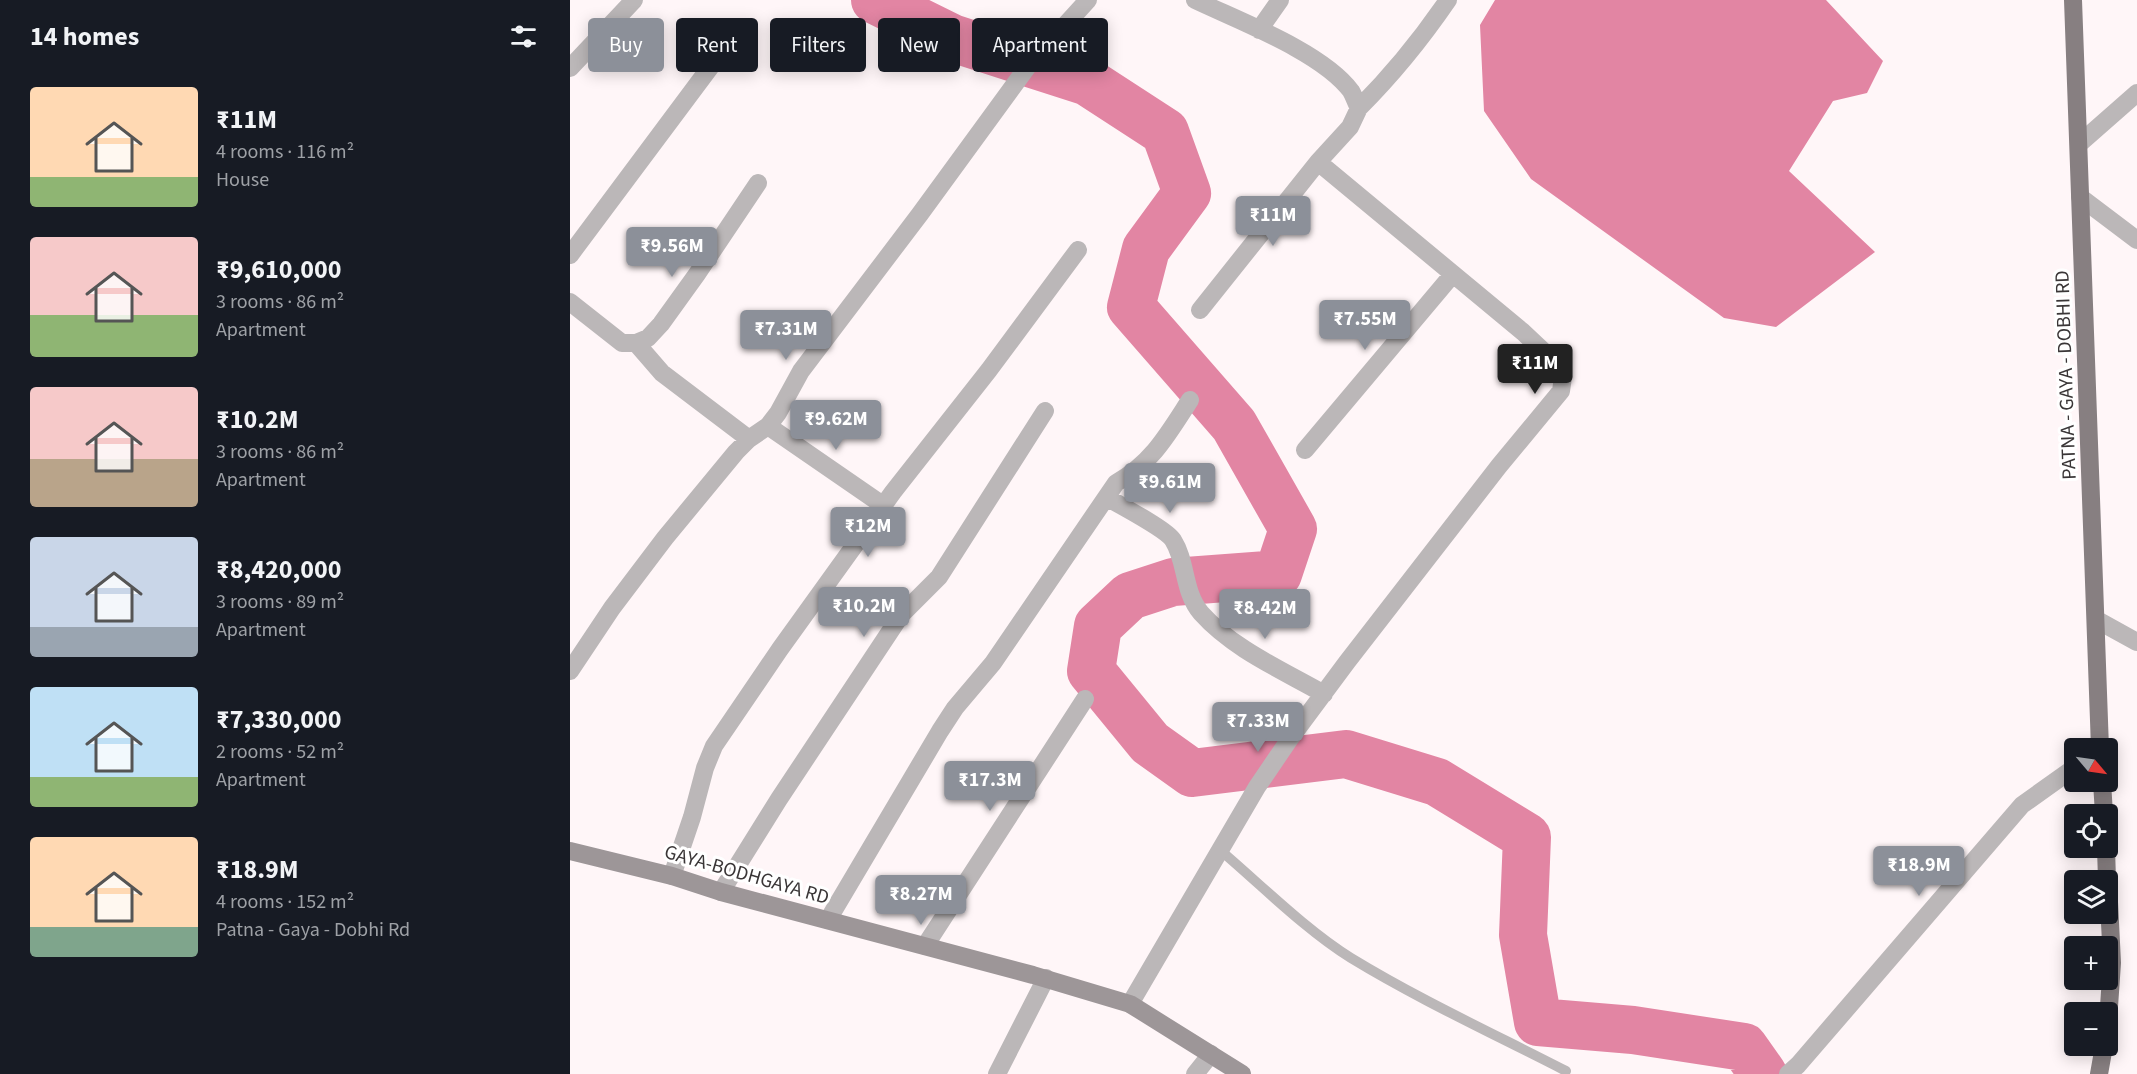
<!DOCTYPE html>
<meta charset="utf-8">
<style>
:root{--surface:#171b24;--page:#20242c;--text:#f1f3f6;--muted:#9ea1a6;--accent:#8c9099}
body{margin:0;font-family:"Source Sans 3",sans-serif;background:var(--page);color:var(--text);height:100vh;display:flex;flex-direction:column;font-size:22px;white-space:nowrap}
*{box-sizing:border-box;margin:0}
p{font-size:20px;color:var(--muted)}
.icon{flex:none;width:33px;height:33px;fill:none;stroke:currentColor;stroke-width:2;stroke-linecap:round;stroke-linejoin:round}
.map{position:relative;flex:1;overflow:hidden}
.sheet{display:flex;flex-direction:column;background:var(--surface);width:570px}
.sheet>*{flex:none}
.banner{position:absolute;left:18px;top:18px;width:570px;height:54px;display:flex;gap:12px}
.needle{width:39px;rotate:119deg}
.buttons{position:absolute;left:1494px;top:738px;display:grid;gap:12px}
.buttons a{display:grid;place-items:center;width:54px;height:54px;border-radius:6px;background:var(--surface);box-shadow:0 3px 15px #0003;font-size:30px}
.price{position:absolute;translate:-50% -51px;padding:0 14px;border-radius:6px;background:var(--accent);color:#fff;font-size:20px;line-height:39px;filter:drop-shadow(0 2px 3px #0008)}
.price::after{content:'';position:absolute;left:50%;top:36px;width:18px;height:14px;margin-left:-9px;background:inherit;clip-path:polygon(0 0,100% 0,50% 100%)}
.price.selected{background:#222;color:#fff}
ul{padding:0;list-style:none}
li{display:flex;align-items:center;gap:18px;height:150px;padding:0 30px}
li span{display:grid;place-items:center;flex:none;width:168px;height:120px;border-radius:6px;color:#555}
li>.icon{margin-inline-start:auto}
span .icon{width:72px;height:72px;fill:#fffc;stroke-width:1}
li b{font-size:26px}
h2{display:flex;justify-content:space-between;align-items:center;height:72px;padding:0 30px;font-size:26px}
.chip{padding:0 21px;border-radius:6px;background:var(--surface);box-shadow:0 3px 15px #0003;font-size:21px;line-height:54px}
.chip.selected{background:var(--accent);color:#fff}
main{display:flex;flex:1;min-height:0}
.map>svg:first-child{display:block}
.water{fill:#e285a3}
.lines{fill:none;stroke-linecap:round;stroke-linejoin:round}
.river{stroke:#e285a3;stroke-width:48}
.lane{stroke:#bbb7b8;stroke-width:10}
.street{stroke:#bbb7b8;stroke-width:18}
.secondary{stroke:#9d9698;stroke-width:18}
.primary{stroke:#877f81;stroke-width:18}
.labels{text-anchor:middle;stroke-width:6;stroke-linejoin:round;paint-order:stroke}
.street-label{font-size:20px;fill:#3a3637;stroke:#fff}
</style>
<main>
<section class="sheet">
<h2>14 homes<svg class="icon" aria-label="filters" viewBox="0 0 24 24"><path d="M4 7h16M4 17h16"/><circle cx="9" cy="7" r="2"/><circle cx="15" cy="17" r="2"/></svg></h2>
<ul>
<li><span style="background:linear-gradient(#ffd9b3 75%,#8fb573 0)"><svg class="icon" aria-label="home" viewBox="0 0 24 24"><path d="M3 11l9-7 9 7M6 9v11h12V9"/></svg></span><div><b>₹11M</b><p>4 rooms · 116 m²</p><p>House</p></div></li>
<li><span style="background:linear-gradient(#f6c9c9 65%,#8fb573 0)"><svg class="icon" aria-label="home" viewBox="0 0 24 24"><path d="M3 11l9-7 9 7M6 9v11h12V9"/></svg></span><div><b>₹9,610,000</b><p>3 rooms · 86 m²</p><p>Apartment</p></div></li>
<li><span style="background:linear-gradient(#f6c9c9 60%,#b9a48a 0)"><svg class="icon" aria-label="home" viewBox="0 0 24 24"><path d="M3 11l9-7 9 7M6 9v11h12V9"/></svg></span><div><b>₹10.2M</b><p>3 rooms · 86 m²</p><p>Apartment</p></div></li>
<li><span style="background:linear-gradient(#c9d6e8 75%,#9aa5b1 0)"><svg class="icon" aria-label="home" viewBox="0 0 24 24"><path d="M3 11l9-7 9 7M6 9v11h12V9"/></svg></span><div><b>₹8,420,000</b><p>3 rooms · 89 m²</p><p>Apartment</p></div></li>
<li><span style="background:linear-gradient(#bfe0f5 75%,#8fb573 0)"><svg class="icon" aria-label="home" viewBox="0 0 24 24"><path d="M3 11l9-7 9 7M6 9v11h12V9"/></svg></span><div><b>₹7,330,000</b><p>2 rooms · 52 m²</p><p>Apartment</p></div></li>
<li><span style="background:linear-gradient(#ffd9b3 75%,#7fa58c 0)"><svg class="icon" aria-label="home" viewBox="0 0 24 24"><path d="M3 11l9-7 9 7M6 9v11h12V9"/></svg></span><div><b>₹18.9M</b><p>4 rooms · 152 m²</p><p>Patna - Gaya - Dobhi Rd</p></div></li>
</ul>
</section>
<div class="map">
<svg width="1567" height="1074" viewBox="0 0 1567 1074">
<rect width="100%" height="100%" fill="#fff6f8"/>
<path class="water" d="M 925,0 L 1256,0 L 1313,61 L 1297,93 L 1263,101 L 1219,171 L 1305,252 L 1206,327 L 1154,318 L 961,179 L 914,111 L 910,25 Z"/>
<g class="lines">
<path class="river" d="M 305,0 L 382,38 L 518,82 L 595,132 L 617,193 L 576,249 L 561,307 L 664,425 L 723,529 L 708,574 L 603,582 L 560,596 L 528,626 L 521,671 L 580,743 L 622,773 L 776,754 L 867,782 L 957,837 L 953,935 L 968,1022 L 1063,1030 L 1174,1047 L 1193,1074"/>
<path class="lane" d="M 650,850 C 690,884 736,930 781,958 C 850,1000 924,1034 996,1071"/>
<path class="street" d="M 689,30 L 710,0
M 0,68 L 64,0
M 789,108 C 821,76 852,38 878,0
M 1509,144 L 1567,93
M 1510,197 L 1567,240
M 0,255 L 156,46
M 0,302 L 52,343 L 66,343 L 78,338 L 91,324 L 127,274 L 188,183
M 630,310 L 748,162
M 66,343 L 92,373 L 179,439
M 198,426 L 314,506
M 735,450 L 883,274
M 538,498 C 551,506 596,529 603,540 C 617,562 613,592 631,613 C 663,649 712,670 754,694
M 1527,620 L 1567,642
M 0,671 L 42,608 L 95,538 L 166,452 L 179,439 L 198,426 L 208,413 L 231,371 L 350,214 L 458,66 L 518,0
M 102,876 L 122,817 L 135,768 L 144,746 L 210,649 L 323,492 L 419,370 L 508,250
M 151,892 L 209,799 L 331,615 L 369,577 L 475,411
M 258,920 L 370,731 L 385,708 L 423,663 L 546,483 C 582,463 598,434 620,400
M 355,946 L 515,699
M 560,1004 L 687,787 L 719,740 L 777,662 L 929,466 L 991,391 L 993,377 L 986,363 L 953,332 L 748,162 L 780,127 L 789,108 C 786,103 784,96 781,91 C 752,52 669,21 625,0
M 427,1074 L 476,978
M 625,1074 L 641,1054
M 1218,1074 L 1228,1065 L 1452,805 L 1504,768"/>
<path class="secondary" d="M 0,851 L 102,876 L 151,892 L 463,975 L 560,1004 L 672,1074"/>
<path class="primary" d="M 1503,0 L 1530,748
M 1532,782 L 1534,814
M 1536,848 L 1537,880
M 1538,882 L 1542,963 L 1538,1021
M 1529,1074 L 1534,1046"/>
</g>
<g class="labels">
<g class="street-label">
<text transform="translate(1495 375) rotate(-92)" y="7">PATNA - GAYA - DOBHI RD</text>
<text transform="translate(177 874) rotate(16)" y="7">GAYA-BODHGAYA RD</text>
</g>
</g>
</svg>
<div class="buttons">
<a><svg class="needle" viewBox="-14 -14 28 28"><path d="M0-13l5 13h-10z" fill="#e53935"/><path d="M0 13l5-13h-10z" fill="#9ea1a6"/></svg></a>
<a><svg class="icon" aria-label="locate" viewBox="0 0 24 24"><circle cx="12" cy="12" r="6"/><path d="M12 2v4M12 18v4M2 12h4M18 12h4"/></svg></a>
<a><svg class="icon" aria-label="layers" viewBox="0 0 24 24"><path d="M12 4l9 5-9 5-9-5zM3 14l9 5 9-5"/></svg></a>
<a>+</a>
<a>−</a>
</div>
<b class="price" style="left:703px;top:247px">₹11M</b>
<b class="price" style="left:102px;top:278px">₹9.56M</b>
<b class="price" style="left:795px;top:351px">₹7.55M</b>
<b class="price" style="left:216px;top:361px">₹7.31M</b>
<b class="price selected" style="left:965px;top:395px">₹11M</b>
<b class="price" style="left:266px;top:451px">₹9.62M</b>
<b class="price" style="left:600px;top:514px">₹9.61M</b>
<b class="price" style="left:298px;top:558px">₹12M</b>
<b class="price" style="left:294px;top:638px">₹10.2M</b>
<b class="price" style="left:695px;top:640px">₹8.42M</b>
<b class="price" style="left:688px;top:753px">₹7.33M</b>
<b class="price" style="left:420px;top:812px">₹17.3M</b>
<b class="price" style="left:1349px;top:897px">₹18.9M</b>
<b class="price" style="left:351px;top:926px">₹8.27M</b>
<div class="banner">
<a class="chip selected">Buy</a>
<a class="chip">Rent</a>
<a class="chip">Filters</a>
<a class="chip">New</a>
<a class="chip">Apartment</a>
</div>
</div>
</main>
